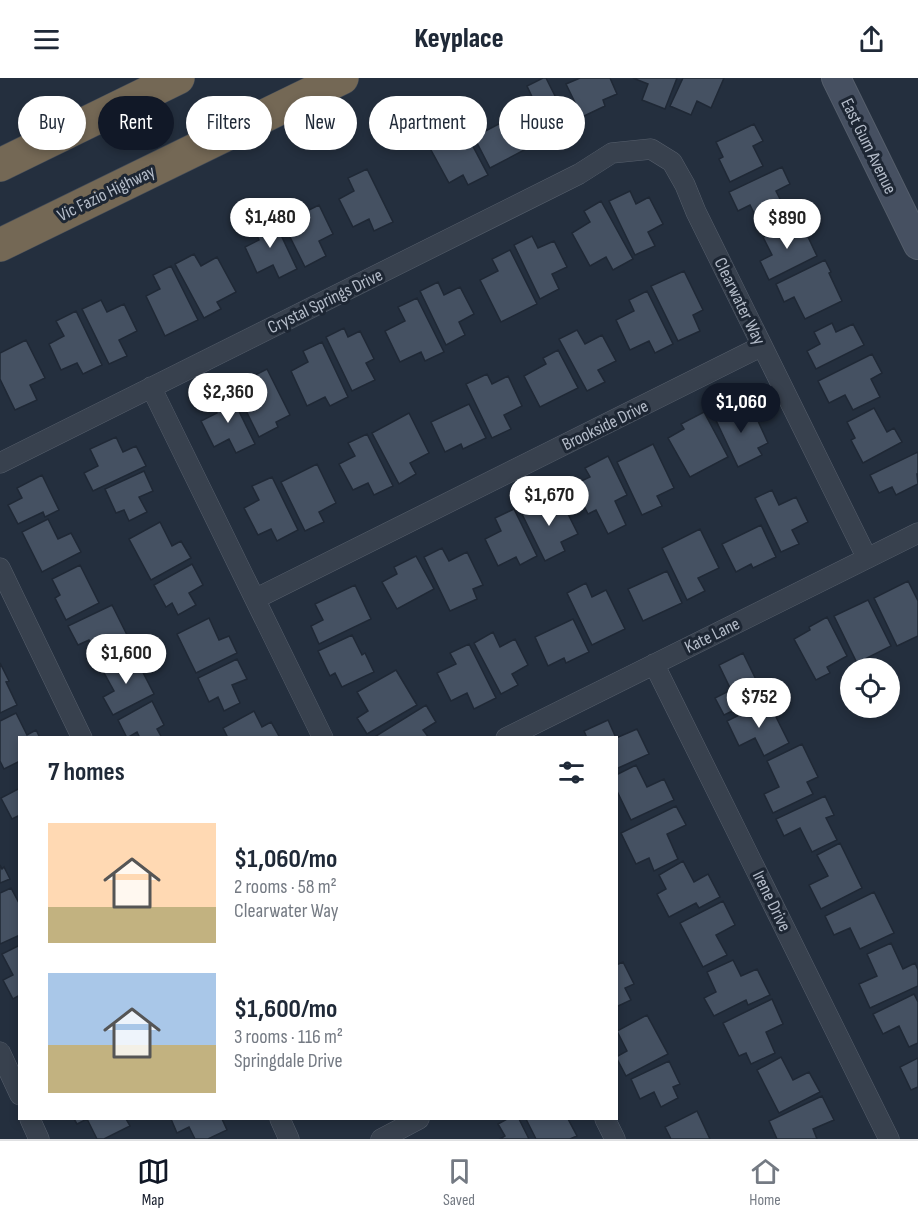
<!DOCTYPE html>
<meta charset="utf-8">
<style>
:root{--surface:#fff;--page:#f2f2f3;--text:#1f2937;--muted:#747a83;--line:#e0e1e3;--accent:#111827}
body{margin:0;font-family:"Sofia Sans Condensed",sans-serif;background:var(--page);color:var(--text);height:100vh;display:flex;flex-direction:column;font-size:22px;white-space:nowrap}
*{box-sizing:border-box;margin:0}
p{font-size:20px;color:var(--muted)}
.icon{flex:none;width:33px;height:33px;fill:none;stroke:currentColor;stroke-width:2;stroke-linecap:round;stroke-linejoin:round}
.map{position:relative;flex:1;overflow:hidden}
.drawer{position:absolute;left:18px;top:658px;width:600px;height:384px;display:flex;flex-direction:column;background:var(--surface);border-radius:0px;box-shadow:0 3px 9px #0003}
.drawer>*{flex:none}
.top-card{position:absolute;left:18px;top:18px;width:600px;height:54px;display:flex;gap:12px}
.buttons{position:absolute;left:840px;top:580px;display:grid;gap:12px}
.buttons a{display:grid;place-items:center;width:60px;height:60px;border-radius:50%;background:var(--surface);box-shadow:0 3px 9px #0003;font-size:30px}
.price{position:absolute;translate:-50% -51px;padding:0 14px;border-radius:21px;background:#fff;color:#222;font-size:20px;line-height:39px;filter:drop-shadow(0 2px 3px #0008)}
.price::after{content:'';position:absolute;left:50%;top:36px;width:18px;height:14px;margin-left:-9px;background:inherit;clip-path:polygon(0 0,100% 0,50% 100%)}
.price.on{background:var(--accent);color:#fff}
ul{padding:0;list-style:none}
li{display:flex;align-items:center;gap:18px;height:150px;padding:0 30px}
li span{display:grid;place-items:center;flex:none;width:168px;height:120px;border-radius:0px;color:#555}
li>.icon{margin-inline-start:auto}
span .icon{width:72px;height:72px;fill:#fffc;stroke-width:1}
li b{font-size:26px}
h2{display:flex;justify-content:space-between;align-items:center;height:72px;padding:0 30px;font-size:26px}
.pill{padding:0 21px;border-radius:27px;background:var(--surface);box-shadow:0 3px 9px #0003;font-size:21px;line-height:54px}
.pill.on{background:var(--accent);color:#fff}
header{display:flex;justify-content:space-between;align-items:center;height:78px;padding:0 30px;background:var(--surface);font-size:27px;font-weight:800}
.dock{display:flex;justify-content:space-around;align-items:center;height:84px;border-top:2px solid var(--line);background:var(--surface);font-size:16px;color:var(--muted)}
.dock a{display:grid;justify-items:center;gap:3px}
.dock .on{color:var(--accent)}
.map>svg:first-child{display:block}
.building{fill:#455162;stroke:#1f2835;stroke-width:1.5}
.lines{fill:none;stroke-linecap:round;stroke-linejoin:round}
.street-casing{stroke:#565f6c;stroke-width:21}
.secondary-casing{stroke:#565f6c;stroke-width:30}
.highway-casing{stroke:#434c59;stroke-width:34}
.street{stroke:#38414e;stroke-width:20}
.secondary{stroke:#465061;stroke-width:28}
.highway{stroke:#746855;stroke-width:33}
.labels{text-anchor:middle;stroke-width:6;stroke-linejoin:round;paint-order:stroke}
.street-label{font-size:18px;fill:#b4bcc9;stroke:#1d2633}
</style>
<header><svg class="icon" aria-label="menu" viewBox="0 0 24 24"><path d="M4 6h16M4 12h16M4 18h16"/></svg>Keyplace<svg class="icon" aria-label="share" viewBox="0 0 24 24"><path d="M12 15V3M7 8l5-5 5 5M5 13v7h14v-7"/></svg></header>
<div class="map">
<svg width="918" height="1061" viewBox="0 0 918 1061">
<rect width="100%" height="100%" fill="#242f3e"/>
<path class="building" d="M 543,0 L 546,0 L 572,52 L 553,62 L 547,50 L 531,58 L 518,31 L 534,23 L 527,8 Z
M 580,0 L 610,0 L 617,16 L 603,22 L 605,28 L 582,39 L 566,6 Z
M 633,0 L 677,0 L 665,31 L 642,22 L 648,6 Z
M 683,0 L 724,0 L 711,30 L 697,23 L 691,37 L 670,28 Z
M 512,39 L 528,70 L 490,90 L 474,59 Z
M 459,42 L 488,97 L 468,107 L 463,97 L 449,105 L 425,61 Z
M 754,46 L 763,63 L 753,68 L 763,88 L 730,104 L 719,81 L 723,79 L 716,64 Z
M 782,89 L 790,106 L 776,113 L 784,129 L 757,141 L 750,127 L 738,133 L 729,114 Z
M 367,91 L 393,144 L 374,153 L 369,141 L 353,149 L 339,121 L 354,113 L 348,100 Z
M 630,113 L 636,126 L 649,119 L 663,146 L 648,154 L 655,168 L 635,177 L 609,123 Z
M 601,123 L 633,181 L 613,192 L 606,179 L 590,188 L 572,155 L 590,144 L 584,133 Z
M 296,126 L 301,136 L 319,127 L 333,156 L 319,163 L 326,178 L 305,189 L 278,135 Z
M 272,138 L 297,191 L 279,200 L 273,187 L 257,195 L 245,169 L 259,162 L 252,147 Z
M 800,142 L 817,178 L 769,202 L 760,183 L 772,177 L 763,159 Z
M 532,158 L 538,170 L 554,163 L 567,189 L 552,196 L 559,211 L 540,221 L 514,167 Z
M 510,172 L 537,226 L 501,244 L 480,202 L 498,193 L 492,181 Z
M 194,176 L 201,188 L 217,179 L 236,214 L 217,224 L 221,231 L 204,240 L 175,186 Z
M 825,182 L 831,194 L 829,195 L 842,223 L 805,241 L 794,219 L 784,224 L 776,206 Z
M 171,188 L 198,242 L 165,258 L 146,218 L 160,211 L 153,197 Z
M 684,193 L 703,232 L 693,237 L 700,253 L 678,263 L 651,208 Z
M 438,204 L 444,217 L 460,209 L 474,236 L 459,244 L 465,257 L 446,267 L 420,213 Z
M 647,213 L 673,266 L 655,275 L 649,263 L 630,272 L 616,242 L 634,233 L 629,222 Z
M 417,220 L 444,274 L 425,283 L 421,274 L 400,284 L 385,253 L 405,243 L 398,229 Z
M 101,222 L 107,234 L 124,226 L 137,253 L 119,262 L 127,278 L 109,286 L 82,231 Z
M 76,233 L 102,287 L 83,296 L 77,285 L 61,292 L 49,266 L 64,258 L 56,243 Z
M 832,245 L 836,254 L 853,246 L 864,267 L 816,291 L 807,273 L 820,266 L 814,254 Z
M 344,250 L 348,259 L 360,253 L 374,281 L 366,285 L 375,302 L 352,313 L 326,259 Z
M 577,252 L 585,266 L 602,257 L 616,283 L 598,292 L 605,304 L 587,313 L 559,261 Z
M 26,262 L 45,300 L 30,307 L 37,322 L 15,332 L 0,301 L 0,275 Z
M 322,264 L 348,319 L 330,328 L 325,319 L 307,328 L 291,293 L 308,284 L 303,273 Z
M 558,272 L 578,310 L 540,329 L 524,298 L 546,286 L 543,280 Z
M 872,276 L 882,295 L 871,301 L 880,319 L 853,332 L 845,317 L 829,325 L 818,303 Z
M 267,291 L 290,337 L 276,344 L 278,349 L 259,359 L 234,308 Z
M 487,296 L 492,306 L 508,298 L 522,328 L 504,337 L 511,351 L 492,360 L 466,306 Z
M 229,313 L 255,366 L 236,375 L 229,361 L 214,369 L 201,343 L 217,335 L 210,322 Z
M 469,326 L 486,360 L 463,371 L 461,366 L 445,374 L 431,344 Z
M 732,327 L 738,339 L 753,332 L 768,365 L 758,370 L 762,377 L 738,389 L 713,336 Z
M 874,330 L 887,354 L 894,350 L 902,364 L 863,385 L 851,362 L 855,360 L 847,344 Z
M 704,334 L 728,379 L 690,399 L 668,360 L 684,351 L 681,346 Z
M 409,335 L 429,375 L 410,385 L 416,396 L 399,406 L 372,355 Z
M 367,356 L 393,408 L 374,417 L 368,405 L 353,412 L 339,386 L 355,378 L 348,365 Z
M 116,359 L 123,374 L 136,368 L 146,388 L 93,413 L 84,395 L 98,388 L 90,371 Z
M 653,366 L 674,410 L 657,418 L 662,428 L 642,437 L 617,384 Z
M 918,374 L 918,396 L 917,396 L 918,406 L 896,417 L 892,409 L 879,415 L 870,397 Z
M 608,378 L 627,417 L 615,423 L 626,447 L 608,456 L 596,432 L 588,436 L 573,407 L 590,399 L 585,390 Z
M 317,386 L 336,425 L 319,434 L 324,444 L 305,453 L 281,404 Z
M 144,393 L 153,413 L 139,419 L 147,434 L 129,443 L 124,432 L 116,435 L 105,411 Z
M 42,397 L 59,432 L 45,439 L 43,434 L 18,446 L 8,427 L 22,420 L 17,410 Z
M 272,399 L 298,452 L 277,463 L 271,451 L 258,457 L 244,430 L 259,422 L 252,408 Z
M 772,412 L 779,427 L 796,419 L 808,444 L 792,452 L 799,466 L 781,474 L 755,420 Z
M 538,420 L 544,432 L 562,424 L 578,456 L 561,464 L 565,473 L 545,483 L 519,430 Z
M 514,431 L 537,478 L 520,487 L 516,479 L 498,488 L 485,461 L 501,453 L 495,440 Z
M 48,441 L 58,461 L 71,455 L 81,474 L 42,494 L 22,454 Z
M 160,444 L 172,468 L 181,463 L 191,480 L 151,502 L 129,461 Z
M 761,447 L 776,479 L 753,490 L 751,486 L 736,494 L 722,466 Z
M 700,451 L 719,490 L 698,500 L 705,513 L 687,522 L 662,470 Z
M 442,470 L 449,483 L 467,474 L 483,507 L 473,511 L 477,521 L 450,533 L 424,479 Z
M 416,478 L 434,511 L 397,531 L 382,504 L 397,496 L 394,489 Z
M 192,486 L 203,507 L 189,515 L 196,527 L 178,537 L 172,525 L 166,529 L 154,507 Z
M 80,487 L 99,525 L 66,542 L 55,520 L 60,517 L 52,501 Z
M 667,493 L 682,525 L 643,543 L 628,511 Z
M 908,503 L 918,523 L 918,558 L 897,568 L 874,520 Z
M 586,505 L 592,519 L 606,512 L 625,551 L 592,567 L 567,515 Z
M 355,507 L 371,541 L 319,566 L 311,548 L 323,542 L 315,526 Z
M 868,522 L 891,568 L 857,585 L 834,538 Z
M 112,527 L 129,561 L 97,577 L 89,562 L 78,567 L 68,548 Z
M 827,539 L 847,578 L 827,589 L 830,595 L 816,602 L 794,561 L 810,552 L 809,549 Z
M 209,540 L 219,562 L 229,558 L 237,575 L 196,595 L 177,556 Z
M 573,541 L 589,574 L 566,585 L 564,580 L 548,588 L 535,559 Z
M 493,554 L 500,569 L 515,561 L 528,587 L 512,596 L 518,607 L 501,616 L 474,565 Z
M 352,557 L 362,577 L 365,575 L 374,594 L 342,609 L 335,595 L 330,598 L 318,573 Z
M 469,566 L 496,620 L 474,631 L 467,615 L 451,623 L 437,595 L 456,586 L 450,575 Z
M 743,575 L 764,618 L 724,637 L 715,620 L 731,612 L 719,587 Z
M 134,577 L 154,616 L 113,637 L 103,619 L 114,613 L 103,593 Z
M 237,581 L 247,601 L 232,607 L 240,625 L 224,633 L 218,619 L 209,624 L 198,600 Z
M 0,585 L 9,603 L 6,604 L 17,627 L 0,635 Z
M 396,592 L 417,627 L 367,656 L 357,640 L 368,633 L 357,614 Z
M 152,623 L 164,647 L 157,651 L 162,660 L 140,660 L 137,654 L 127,660 L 118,642 Z
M 768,623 L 789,665 L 764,678 L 755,660 L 739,668 L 727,643 Z
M 426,627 L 436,644 L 423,652 L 429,660 L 377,660 L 376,658 Z
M 254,633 L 262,649 L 271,644 L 280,660 L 228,660 L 223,650 Z
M 16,635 L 27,657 L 36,652 L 40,660 L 20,660 L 20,683 L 4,691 L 0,683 L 0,643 Z
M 608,642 L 616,660 L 587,660 L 584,653 Z
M 637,651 L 649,676 L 616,691 L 616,660 Z
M 802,666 L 818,699 L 807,704 L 813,716 L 773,735 L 764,716 L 779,709 L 767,683 Z
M 636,687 L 647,709 L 664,701 L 674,722 L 631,742 L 616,711 L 616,697 Z
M 20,710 L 20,737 L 12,741 L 1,720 Z
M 825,718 L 834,737 L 826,740 L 837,762 L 812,774 L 800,750 L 784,758 L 776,741 Z
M 676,728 L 686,747 L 667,756 L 678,781 L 654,793 L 649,780 L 636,786 L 621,755 Z
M 840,765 L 862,810 L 821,831 L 809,807 L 828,798 L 817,777 Z
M 683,783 L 694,804 L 708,796 L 720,819 L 699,830 L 696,825 L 669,839 L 657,816 L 666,811 L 659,797 Z
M 0,787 L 2,791 L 4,789 L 10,801 L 0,805 Z
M 11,810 L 20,827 L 20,857 L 0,866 L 0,815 Z
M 874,814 L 894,855 L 860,871 L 850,850 L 834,857 L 825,838 Z
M 723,823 L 735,847 L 716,857 L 727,877 L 703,889 L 680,845 Z
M 891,865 L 903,891 L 915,885 L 918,892 L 918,908 L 870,930 L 859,906 L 877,898 L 867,876 Z
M 20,867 L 20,917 L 13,921 L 3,902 L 13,897 L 2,876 Z
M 733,882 L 741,898 L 757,891 L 770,917 L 748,927 L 746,922 L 714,938 L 704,920 L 716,914 L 707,894 Z
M 623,884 L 634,906 L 625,910 L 631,922 L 616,929 L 616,887 Z
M 914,916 L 918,924 L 918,965 L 909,969 L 899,948 L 883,956 L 873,936 Z
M 772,921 L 783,946 L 766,954 L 775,975 L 751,986 L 746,975 L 739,978 L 723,945 Z
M 647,937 L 668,976 L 626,998 L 616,979 L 627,973 L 617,953 Z
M 781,979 L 793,1002 L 809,994 L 820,1014 L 779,1035 L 757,992 Z
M 918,980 L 918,1009 L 911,1012 L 900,989 Z
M 669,983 L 680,1006 L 673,1009 L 678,1020 L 661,1029 L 654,1014 L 640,1021 L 631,1001 Z
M 822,1018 L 834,1042 L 813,1051 L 817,1061 L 777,1061 L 769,1043 Z
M 697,1033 L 710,1061 L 671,1061 L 665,1049 Z
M 74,1041 L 126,1041 L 130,1048 L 104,1061 L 97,1061 L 87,1041 L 77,1046 Z
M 171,1041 L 222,1041 L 227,1052 L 208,1061 L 195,1061 L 189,1049 L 177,1055 Z
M 507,1041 L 519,1041 L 529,1061 L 500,1061 L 505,1058 L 498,1046 Z
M 526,1041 L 568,1041 L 577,1058 L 570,1061 L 536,1061 Z"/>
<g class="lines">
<defs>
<path id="street" d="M 151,309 L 323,660
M 0,385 L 579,96 L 612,75 L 651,71 L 672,84 L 685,107 L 696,134 L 867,480
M 0,490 L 82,660
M 255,521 L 762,268
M 654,586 L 889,1061
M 506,660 L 918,455
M 0,974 L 20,1017
M 30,1041 L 39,1061
M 280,1041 L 289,1061
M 605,1041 L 615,1061
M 381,1061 L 419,1041"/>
<path id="secondary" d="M 836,0 L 918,167"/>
<path id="highway" d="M 0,87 L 178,0
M 0,167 L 342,0"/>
</defs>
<use href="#street" class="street-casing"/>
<use href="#secondary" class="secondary-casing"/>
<use href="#highway" class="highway-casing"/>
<use href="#street" class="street"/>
<use href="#secondary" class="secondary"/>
<use href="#highway" class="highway"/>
</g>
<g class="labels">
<g class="street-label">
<text transform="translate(869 68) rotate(64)" y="6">East Gum Avenue</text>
<text transform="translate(106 115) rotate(-26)" y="6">Vic Fazio Highway</text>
<text transform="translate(325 223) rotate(-26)" y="6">Crystal Springs Drive</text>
<text transform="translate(740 223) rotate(64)" y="6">Clearwater Way</text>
<text transform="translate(605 347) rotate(-26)" y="6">Brookside Drive</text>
<text transform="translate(712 557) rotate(-26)" y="6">Kate Lane</text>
<text transform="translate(772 823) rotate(64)" y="6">Irene Drive</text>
</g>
</g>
</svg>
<div class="buttons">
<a><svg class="icon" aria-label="locate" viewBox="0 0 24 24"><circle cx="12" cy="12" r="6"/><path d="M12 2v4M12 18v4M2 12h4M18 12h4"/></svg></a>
</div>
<b class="price" style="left:270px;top:171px">$1,480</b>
<b class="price" style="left:787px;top:172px">$890</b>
<b class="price" style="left:228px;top:346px">$2,360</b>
<b class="price on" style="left:741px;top:356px">$1,060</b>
<b class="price" style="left:549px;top:449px">$1,670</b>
<b class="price" style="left:126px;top:607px">$1,600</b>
<b class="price" style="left:759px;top:651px">$752</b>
<div class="top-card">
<a class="pill">Buy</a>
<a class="pill on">Rent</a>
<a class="pill">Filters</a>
<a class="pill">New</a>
<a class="pill">Apartment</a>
<a class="pill">House</a>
</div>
<section class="drawer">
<h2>7 homes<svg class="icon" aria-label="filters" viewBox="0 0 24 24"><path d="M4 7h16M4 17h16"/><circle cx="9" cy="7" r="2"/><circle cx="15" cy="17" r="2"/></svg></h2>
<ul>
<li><span style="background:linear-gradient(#ffd9b3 70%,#c2b280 0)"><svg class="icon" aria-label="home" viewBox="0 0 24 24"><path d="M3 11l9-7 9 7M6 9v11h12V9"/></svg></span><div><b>$1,060/mo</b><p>2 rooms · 58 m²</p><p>Clearwater Way</p></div></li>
<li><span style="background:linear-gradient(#a9c7e8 60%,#c2b280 0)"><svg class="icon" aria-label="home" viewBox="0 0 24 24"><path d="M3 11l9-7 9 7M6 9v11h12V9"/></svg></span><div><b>$1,600/mo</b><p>3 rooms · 116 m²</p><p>Springdale Drive</p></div></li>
</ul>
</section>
</div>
<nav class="dock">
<a class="on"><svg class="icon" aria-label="map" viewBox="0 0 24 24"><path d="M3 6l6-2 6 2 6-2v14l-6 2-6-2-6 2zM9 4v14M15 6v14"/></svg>Map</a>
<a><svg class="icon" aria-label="saved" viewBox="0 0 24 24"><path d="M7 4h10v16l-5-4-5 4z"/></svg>Saved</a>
<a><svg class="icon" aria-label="home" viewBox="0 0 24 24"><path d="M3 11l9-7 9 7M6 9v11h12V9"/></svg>Home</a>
</nav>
